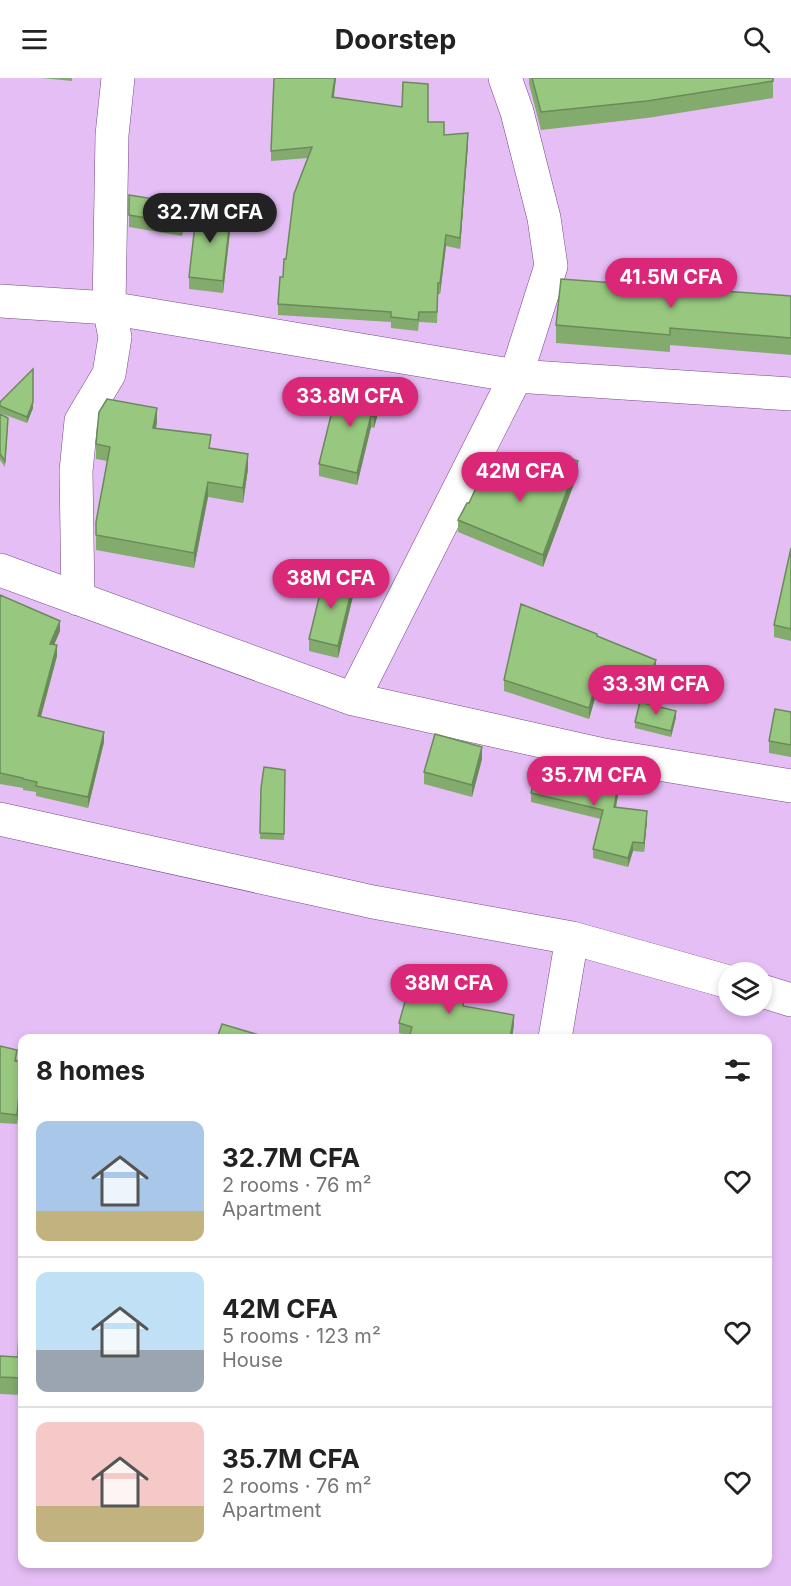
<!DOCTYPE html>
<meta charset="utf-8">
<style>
:root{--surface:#fff;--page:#f2f2f2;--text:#222;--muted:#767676;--line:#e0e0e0;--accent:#db2777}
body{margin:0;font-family:Inter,sans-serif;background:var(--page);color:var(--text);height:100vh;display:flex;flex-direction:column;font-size:22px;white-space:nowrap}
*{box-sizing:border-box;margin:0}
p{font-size:20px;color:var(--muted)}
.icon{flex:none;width:33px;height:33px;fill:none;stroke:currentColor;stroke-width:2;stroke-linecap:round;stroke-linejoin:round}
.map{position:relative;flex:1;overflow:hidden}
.panel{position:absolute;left:18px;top:956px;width:754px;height:534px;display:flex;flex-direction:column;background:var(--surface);border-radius:12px;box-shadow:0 3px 9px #0003}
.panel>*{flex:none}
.buttons{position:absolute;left:718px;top:884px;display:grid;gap:12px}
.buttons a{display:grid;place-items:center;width:54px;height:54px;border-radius:50%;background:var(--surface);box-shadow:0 3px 9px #0003;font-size:30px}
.price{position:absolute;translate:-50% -51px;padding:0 14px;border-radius:21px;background:var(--accent);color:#fff;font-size:20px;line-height:39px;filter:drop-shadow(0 2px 3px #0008)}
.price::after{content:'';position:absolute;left:50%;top:36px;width:18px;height:14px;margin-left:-9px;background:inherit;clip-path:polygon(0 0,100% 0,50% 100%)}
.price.selected{background:#222;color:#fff}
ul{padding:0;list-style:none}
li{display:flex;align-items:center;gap:18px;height:150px;padding:0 18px}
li+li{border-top:2px solid var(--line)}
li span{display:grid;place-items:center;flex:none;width:168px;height:120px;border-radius:12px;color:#555}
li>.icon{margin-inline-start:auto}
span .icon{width:72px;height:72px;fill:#fffc;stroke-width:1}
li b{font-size:26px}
h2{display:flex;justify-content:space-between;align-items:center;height:72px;padding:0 18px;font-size:26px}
header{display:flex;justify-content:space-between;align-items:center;height:78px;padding:0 18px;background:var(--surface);font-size:27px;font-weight:700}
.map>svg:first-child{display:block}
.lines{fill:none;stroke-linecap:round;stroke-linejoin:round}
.minor-casing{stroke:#764a89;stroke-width:34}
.minor{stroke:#fff;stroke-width:33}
.wall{fill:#83ab6d}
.shaded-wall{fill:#6a8b59}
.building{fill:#98c77f;stroke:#6a8b59;stroke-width:1.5}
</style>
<header><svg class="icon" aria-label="menu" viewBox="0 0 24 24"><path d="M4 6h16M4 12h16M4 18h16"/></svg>Doorstep<svg class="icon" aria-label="search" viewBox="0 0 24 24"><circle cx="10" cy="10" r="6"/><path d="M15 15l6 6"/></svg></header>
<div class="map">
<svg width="791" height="1508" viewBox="0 0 791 1508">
<rect width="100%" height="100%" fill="#e5bef6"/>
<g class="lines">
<defs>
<path id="minor" d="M 0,223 L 109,230 L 516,298 L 791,316
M 0,492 L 353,621 L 604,677 L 791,708
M 78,521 L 76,393 L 81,343 L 109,296 L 115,259 L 109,230 L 112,57 L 118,0
M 353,621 L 516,298 L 551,188 L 544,140 L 517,34 L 505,0
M 0,741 L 373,824 L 572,860 L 729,904
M 762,913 L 791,922
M 555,960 L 572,860"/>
</defs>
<use href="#minor" class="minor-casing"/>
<use href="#minor" class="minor"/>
</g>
<path class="wall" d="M 41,0 L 72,0 L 72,3 Z
M 336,0 L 334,19 L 428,44 L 444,57 L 468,66 L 460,171 L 446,168 L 440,216 L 438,216 L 437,245 L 419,244 L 418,253 L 391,250 L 391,244 L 278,237 L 278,226 L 283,199 L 308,80 L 271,83 L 271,73 Z
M 529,0 L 773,0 L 773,20 L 647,40 L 541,52 L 529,6 Z
M 129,117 L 185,138 L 182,158 L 129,149 Z
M 231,145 L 223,215 L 189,211 L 189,199 Z
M 791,218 L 791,277 L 670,267 L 670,274 L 556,265 L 556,247 Z
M 356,318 L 382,321 L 374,350 L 371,349 L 357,407 L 319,398 L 319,386 Z
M 0,324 L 33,330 L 27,345 L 0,335 Z
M 0,336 L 8,346 L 5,389 L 0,382 Z
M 157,344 L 156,350 L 211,370 L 248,391 L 243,425 L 208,419 L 194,490 L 96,472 L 96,444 L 107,383 L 96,381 L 96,366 Z
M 578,395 L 543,489 L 458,454 L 458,442 L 469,425 L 545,403 Z
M 791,470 L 791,563 L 774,559 L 774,547 Z
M 354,514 L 338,580 L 309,573 L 309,561 Z
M 0,517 L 60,553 L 54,567 L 57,578 L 41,639 L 104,664 L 88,730 L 36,718 L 36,714 L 23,712 L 23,710 L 0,706 Z
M 597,558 L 656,594 L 643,625 L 676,639 L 671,659 L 635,650 L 635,644 L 639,627 L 598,610 L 589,641 L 504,613 L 504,602 Z
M 791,634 L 791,679 L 769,675 L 769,663 Z
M 482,681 L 472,719 L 424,706 L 424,694 Z
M 285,692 L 284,762 L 260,761 L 261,710 Z
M 585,700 L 618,717 L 616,730 L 647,742 L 644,774 L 633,773 L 628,789 L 593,780 L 593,771 L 601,741 L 531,724 L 531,715 Z
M 444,914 L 464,928 L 514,947 L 512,960 L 409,960 L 409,958 L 399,955 L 399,945 Z
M 0,968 L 17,981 L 17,983 L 22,983 L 22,1016 L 20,1016 L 17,1046 L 0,1045 Z
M 22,1254 L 22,1317 L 0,1316 L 0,1278 L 18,1279 Z"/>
<path class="shaded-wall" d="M 335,0 L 336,0 L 332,30 L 332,19 Z
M 468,55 L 468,66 L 460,171 L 460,160 Z
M 185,126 L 185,138 L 182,158 L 182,146 Z
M 231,133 L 231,145 L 223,215 L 223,203 Z
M 446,157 L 446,168 L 440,216 L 440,205 Z
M 382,309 L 382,321 L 374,350 L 374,338 Z
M 33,324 L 33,330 L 27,345 L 27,339 Z
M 157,330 L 157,344 L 153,364 L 153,350 Z
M 371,337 L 371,349 L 357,407 L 357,395 Z
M 248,376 L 248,391 L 243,425 L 243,410 Z
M 578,383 L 578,395 L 543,489 L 543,477 Z
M 208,404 L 208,419 L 194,490 L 194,475 Z
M 354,502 L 354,514 L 338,580 L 338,568 Z
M 60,543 L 60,553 L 50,576 L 50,566 Z
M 57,567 L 57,578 L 38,649 L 38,638 Z
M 656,582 L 656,594 L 642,628 L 642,616 Z
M 598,599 L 598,610 L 589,641 L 589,630 Z
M 676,633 L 676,639 L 671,659 L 671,653 Z
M 104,654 L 104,664 L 88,730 L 88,719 Z
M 482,669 L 482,681 L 472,719 L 472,707 Z
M 618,708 L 618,717 L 614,738 L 614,729 Z
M 647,733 L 647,742 L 644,774 L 644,765 Z
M 633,764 L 633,773 L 628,789 L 628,780 Z
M 514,937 L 514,947 L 512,960 L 510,960 Z
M 20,1006 L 20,1016 L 17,1046 L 17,1037 Z"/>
<path class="building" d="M 274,0 L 335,0 L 332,19 L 402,29 L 403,4 L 428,6 L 428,44 L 444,44 L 444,57 L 468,55 L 460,160 L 446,157 L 440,205 L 438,205 L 437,234 L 419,234 L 418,242 L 391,239 L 391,234 L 278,226 L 280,199 L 283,199 L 284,181 L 286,181 L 294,116 L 312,69 L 271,73 Z
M 532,0 L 773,0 L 773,3 L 647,23 L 541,34 Z
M 129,117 L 185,126 L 182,146 L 129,137 Z
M 197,129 L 231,133 L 223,203 L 189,199 Z
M 561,201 L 791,218 L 791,260 L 670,250 L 670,257 L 556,247 Z
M 33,291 L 33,324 L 27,339 L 0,328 L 0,324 Z
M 359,304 L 382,309 L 374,338 L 371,337 L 357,395 L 319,386 L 337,313 L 356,318 Z
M 107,321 L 157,330 L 153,350 L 211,357 L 209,370 L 248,376 L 243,410 L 208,404 L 194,475 L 96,457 L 96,444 L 110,369 L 96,366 L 99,334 Z
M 0,336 L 8,340 L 5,383 L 0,376 Z
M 555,376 L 578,383 L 543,477 L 458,442 L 467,425 L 469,425 L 489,382 L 545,403 Z
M 791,470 L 791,551 L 774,547 Z
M 325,495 L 354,502 L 338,568 L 309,561 Z
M 0,517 L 60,543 L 50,566 L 57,567 L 38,638 L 104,654 L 88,719 L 36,708 L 37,704 L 23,701 L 23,700 L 0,695 Z
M 521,526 L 597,556 L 597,558 L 656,582 L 642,616 L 598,599 L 589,630 L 504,602 Z
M 640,624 L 676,633 L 671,653 L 635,644 Z
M 775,631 L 791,634 L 791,667 L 769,663 Z
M 435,656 L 482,669 L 472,707 L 424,694 Z
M 538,684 L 585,695 L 583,700 L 618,708 L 614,729 L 647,733 L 644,765 L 633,764 L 628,780 L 593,771 L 603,732 L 531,715 Z
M 264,689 L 285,692 L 284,756 L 260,755 L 261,710 Z
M 412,899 L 444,908 L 442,914 L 465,916 L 463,928 L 514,937 L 510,960 L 409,960 L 412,949 L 399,945 Z
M 222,946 L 269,960 L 217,960 Z
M 0,968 L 17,972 L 15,983 L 22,983 L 22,1006 L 20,1006 L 17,1037 L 0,1035 Z
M 19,1254 L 22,1254 L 22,1300 L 0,1299 L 0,1278 L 18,1279 Z"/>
</svg>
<div class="buttons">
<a><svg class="icon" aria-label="layers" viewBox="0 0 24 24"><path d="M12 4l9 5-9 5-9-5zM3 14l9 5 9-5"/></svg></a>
</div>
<b class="price selected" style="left:210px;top:166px">32.7M CFA</b>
<b class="price" style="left:671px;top:231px">41.5M CFA</b>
<b class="price" style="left:350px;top:350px">33.8M CFA</b>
<b class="price" style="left:520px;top:425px">42M CFA</b>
<b class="price" style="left:331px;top:532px">38M CFA</b>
<b class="price" style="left:656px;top:638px">33.3M CFA</b>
<b class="price" style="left:594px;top:729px">35.7M CFA</b>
<b class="price" style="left:449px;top:937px">38M CFA</b>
<section class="panel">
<h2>8 homes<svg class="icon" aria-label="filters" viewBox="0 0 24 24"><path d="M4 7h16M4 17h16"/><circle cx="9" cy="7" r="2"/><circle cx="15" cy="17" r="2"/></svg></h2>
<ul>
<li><span style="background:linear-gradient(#a9c7e8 75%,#c2b280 0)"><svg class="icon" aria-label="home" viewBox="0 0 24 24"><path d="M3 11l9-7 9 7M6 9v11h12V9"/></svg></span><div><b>32.7M CFA</b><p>2 rooms · 76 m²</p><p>Apartment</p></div><svg class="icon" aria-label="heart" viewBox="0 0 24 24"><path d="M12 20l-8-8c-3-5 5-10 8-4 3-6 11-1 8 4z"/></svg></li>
<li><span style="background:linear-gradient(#bfe0f5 65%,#9aa5b1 0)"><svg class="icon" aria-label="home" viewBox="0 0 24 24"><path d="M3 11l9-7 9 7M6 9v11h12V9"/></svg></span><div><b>42M CFA</b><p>5 rooms · 123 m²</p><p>House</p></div><svg class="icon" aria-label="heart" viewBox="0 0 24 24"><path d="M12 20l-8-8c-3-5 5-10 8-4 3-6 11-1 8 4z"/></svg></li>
<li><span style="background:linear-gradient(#f6c9c9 70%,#c2b280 0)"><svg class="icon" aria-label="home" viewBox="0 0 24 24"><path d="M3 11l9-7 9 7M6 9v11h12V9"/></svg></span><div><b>35.7M CFA</b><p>2 rooms · 76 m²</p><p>Apartment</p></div><svg class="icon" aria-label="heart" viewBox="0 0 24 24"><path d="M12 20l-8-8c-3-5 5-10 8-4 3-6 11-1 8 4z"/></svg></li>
</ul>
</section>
</div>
